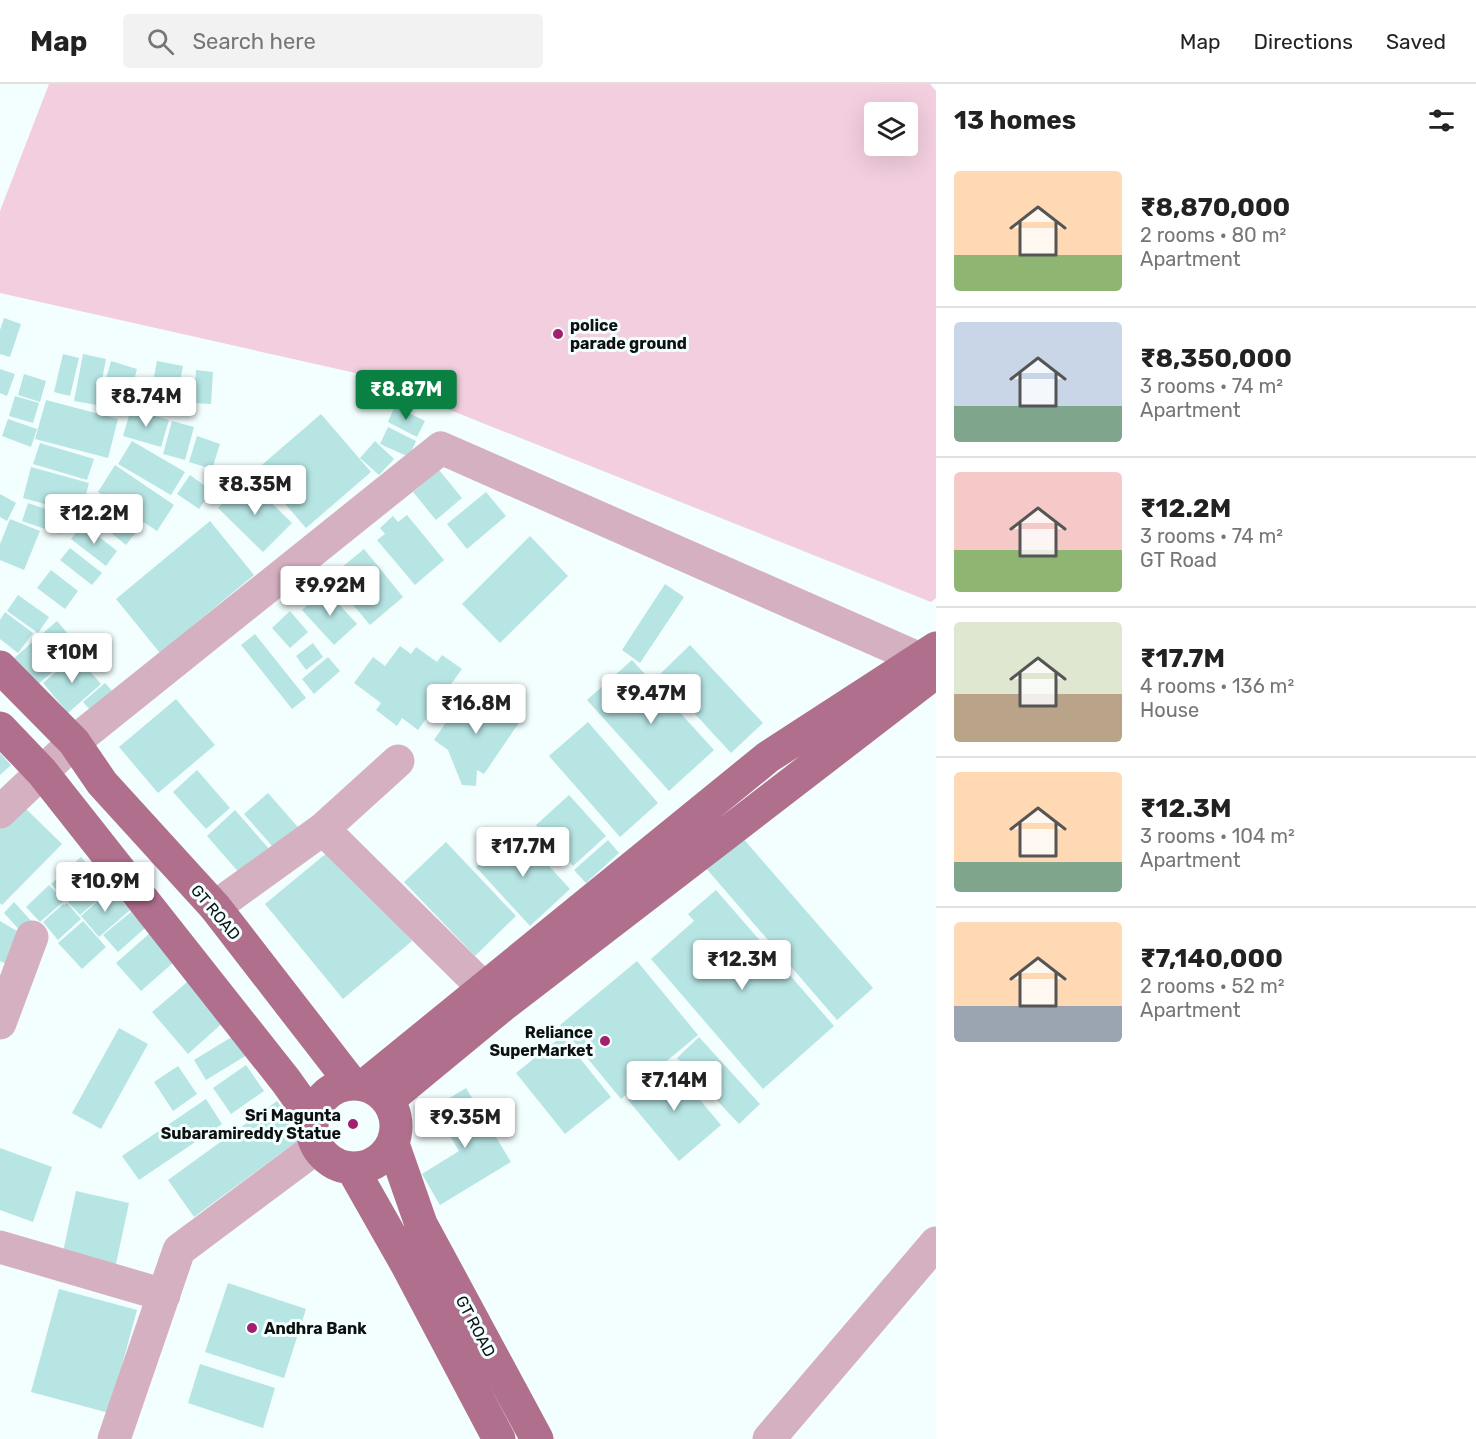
<!DOCTYPE html>
<meta charset="utf-8">
<style>
:root{--surface:#fff;--page:#f2f2f2;--text:#222;--muted:#767676;--line:#e0e0e0;--accent:#0b8043}
body{margin:0;font-family:Rubik,sans-serif;background:var(--page);color:var(--text);height:100vh;display:flex;flex-direction:column;font-size:22px;white-space:nowrap}
*{box-sizing:border-box;margin:0}
p{font-size:20px;color:var(--muted)}
.icon{flex:none;width:33px;height:33px;fill:none;stroke:currentColor;stroke-width:2;stroke-linecap:round;stroke-linejoin:round}
.map{position:relative;flex:1;overflow:hidden}
.sheet{display:flex;flex-direction:column;background:var(--surface);width:540px}
.sheet>*{flex:none}
.fabs{position:absolute;left:864px;top:18px;display:grid;gap:12px}
.fabs a{display:grid;place-items:center;width:54px;height:54px;border-radius:6px;background:var(--surface);box-shadow:0 6px 24px #0002;font-size:30px}
.price{position:absolute;translate:-50% -51px;padding:0 14px;border-radius:6px;background:#fff;color:#222;font-size:20px;line-height:39px;filter:drop-shadow(0 2px 3px #0008)}
.price::after{content:'';position:absolute;left:50%;top:36px;width:18px;height:14px;margin-left:-9px;background:inherit;clip-path:polygon(0 0,100% 0,50% 100%)}
.price.selected{background:var(--accent);color:#fff}
ul{padding:0;list-style:none}
li{display:flex;align-items:center;gap:18px;height:150px;padding:0 18px}
li+li{border-top:2px solid var(--line)}
li span{display:grid;place-items:center;flex:none;width:168px;height:120px;border-radius:6px;color:#555}
li>.icon{margin-inline-start:auto}
span .icon{width:72px;height:72px;fill:#fffc;stroke-width:1}
li b{font-size:26px}
h2{display:flex;justify-content:space-between;align-items:center;height:72px;padding:0 18px;font-size:26px}
header{display:flex;align-items:center;gap:36px;box-sizing:border-box;height:84px;padding:0 30px;background:var(--surface);border-bottom:2px solid var(--line)}
header strong{font-size:28px}
nav{display:flex;gap:33px;margin-inline-start:auto;font-size:21px}
.search{width:420px;height:54px;background:var(--page);display:flex;align-items:center;gap:15px;box-sizing:border-box;padding:0 21px;border-radius:6px;color:var(--muted);font-size:22px}
main{display:flex;flex:1;min-height:0}
.map>svg:first-child{display:block}
.green{fill:#f2cede;fill-rule:evenodd}
.building{fill:#b7e5e4}
.lines{fill:none;stroke-linecap:round;stroke-linejoin:round}
.minor{stroke:#d5b0c0;stroke-width:33}
.major{stroke:#b16f8e;stroke-width:33}
.poi-dot{fill:#a4206d;stroke:#f3fefe;stroke-width:2}
.labels{text-anchor:middle;stroke-width:6;stroke-linejoin:round;paint-order:stroke}
.poi-label{font-size:16px;font-weight:bold;fill:#0d1111;stroke:#f3fefe;text-anchor:start}
.street-label{font-size:16px;fill:#0d1111;stroke:#f3fefe}
</style>
<header>
<strong>Map</strong>
<div class="search"><svg class="icon" aria-label="search" viewBox="0 0 24 24"><circle cx="10" cy="10" r="6"/><path d="M15 15l6 6"/></svg>Search here</div>
<nav><a>Map</a><a>Directions</a><a>Saved</a></nav>
</header>
<main>
<div class="map">
<svg width="936" height="1355" viewBox="0 0 936 1355">
<rect width="100%" height="100%" fill="#f3fefe"/>
<path class="green" d="M 49,0 L 930,0 L 936,7 L 936,514 L 931,518 L 360,290 L 0,209 L 0,127 ZM 874,28 L 908,28 L 908,62 L 874,62 Z"/>
<path class="building" d="M 4,234 L 21,240 L 10,273 L 0,270 L 0,246 Z
M 63,270 L 79,274 L 70,312 L 54,308 Z
M 83,270 L 106,275 L 97,321 L 74,317 Z
M 111,277 L 137,285 L 125,330 L 98,323 Z
M 157,277 L 183,282 L 178,308 L 152,303 Z
M 0,285 L 15,290 L 7,312 L 0,309 Z
M 196,286 L 213,288 L 211,320 L 194,319 Z
M 24,290 L 46,297 L 40,318 L 18,311 Z
M 153,310 L 179,315 L 177,328 L 150,323 Z
M 15,312 L 39,319 L 33,339 L 9,332 Z
M 46,316 L 118,335 L 108,374 L 35,355 Z
M 395,322 L 425,337 L 417,353 L 388,338 Z
M 131,325 L 169,336 L 161,363 L 123,352 Z
M 321,330 L 371,388 L 306,444 L 256,386 Z
M 8,335 L 37,345 L 31,363 L 2,352 Z
M 172,337 L 194,343 L 185,376 L 163,370 Z
M 388,343 L 416,357 L 409,373 L 380,360 Z
M 197,352 L 220,360 L 212,385 L 189,378 Z
M 132,357 L 185,388 L 171,411 L 118,380 Z
M 375,357 L 394,375 L 379,391 L 360,374 Z
M 40,359 L 94,375 L 87,396 L 33,380 Z
M 115,381 L 174,421 L 157,447 L 98,408 Z
M 31,383 L 89,399 L 81,430 L 23,414 Z
M 439,386 L 462,414 L 436,436 L 413,408 Z
M 190,391 L 212,407 L 199,425 L 177,410 Z
M 247,395 L 292,439 L 263,468 L 218,424 Z
M 486,408 L 506,432 L 467,465 L 447,440 Z
M 0,410 L 16,419 L 7,437 L 0,433 Z
M 102,415 L 139,444 L 126,461 L 89,431 Z
M 28,419 L 66,432 L 60,450 L 22,437 Z
M 407,431 L 444,476 L 415,501 L 377,456 L 385,450 L 380,444 L 393,432 L 398,438 Z
M 10,435 L 40,447 L 24,486 L 0,476 L 0,460 Z
M 210,437 L 254,491 L 160,569 L 116,515 Z
M 83,440 L 117,467 L 106,482 L 71,455 Z
M 530,452 L 568,492 L 500,559 L 462,520 Z
M 70,464 L 102,489 L 92,501 L 60,476 Z
M 364,465 L 403,513 L 370,541 L 330,493 Z
M 51,486 L 78,507 L 65,525 L 37,504 Z
M 665,500 L 684,513 L 640,579 L 622,566 Z
M 325,505 L 357,540 L 334,561 L 302,526 Z
M 18,511 L 49,533 L 38,549 L 7,527 Z
M 290,527 L 308,548 L 290,564 L 272,544 Z
M 5,528 L 33,549 L 18,569 L 0,555 L 0,536 Z
M 57,537 L 80,564 L 36,602 L 13,575 Z
M 255,550 L 306,614 L 292,625 L 241,561 Z
M 313,559 L 323,573 L 306,586 L 296,572 Z
M 690,561 L 763,639 L 731,669 L 659,591 Z
M 400,562 L 411,570 L 416,563 L 437,578 L 442,571 L 462,585 L 418,646 L 402,634 L 397,642 L 376,626 L 381,619 L 354,599 L 373,573 L 385,582 Z
M 76,571 L 101,600 L 68,629 L 43,599 Z
M 328,573 L 340,587 L 314,610 L 302,595 Z
M 632,576 L 714,666 L 669,707 L 587,616 Z
M 105,599 L 113,608 L 92,628 L 83,618 Z
M 470,603 L 520,637 L 484,690 L 477,686 L 476,702 L 462,701 L 448,666 L 434,656 Z
M 176,615 L 215,661 L 158,709 L 119,663 Z
M 588,638 L 658,719 L 620,753 L 549,672 Z
M 0,669 L 11,681 L 0,691 Z
M 197,686 L 230,724 L 206,745 L 173,708 Z
M 268,709 L 304,750 L 280,771 L 244,730 Z
M 569,711 L 606,752 L 573,782 L 536,741 Z
M 21,720 L 62,760 L 2,821 L 0,819 L 0,742 Z
M 235,726 L 271,767 L 242,792 L 207,752 Z
M 516,746 L 570,805 L 530,842 L 476,783 Z
M 741,752 L 873,904 L 837,936 L 705,783 Z
M 608,756 L 619,769 L 586,799 L 574,786 Z
M 446,758 L 516,832 L 475,872 L 404,798 Z
M 334,763 L 412,857 L 343,915 L 265,820 Z
M 81,773 L 97,790 L 67,817 L 51,800 Z
M 99,791 L 111,804 L 80,831 L 68,818 Z
M 49,801 L 64,817 L 40,838 L 26,823 Z
M 111,805 L 130,826 L 99,853 L 81,832 Z
M 716,806 L 834,942 L 763,1005 L 651,875 L 694,837 L 688,830 Z
M 14,818 L 34,840 L 23,850 L 4,829 Z
M 67,819 L 81,835 L 58,856 L 43,838 L 63,820 L 64,821 Z
M 131,828 L 145,844 L 118,868 L 103,851 Z
M 0,837 L 27,853 L 10,882 L 0,877 Z
M 83,837 L 106,863 L 82,885 L 58,859 Z
M 150,849 L 175,877 L 141,907 L 116,879 Z
M 637,877 L 698,951 L 621,1015 L 560,941 Z
M 192,894 L 227,935 L 188,970 L 152,928 Z
M 119,944 L 148,960 L 101,1045 L 72,1029 Z
M 235,951 L 247,971 L 206,996 L 194,976 Z
M 562,952 L 611,1013 L 565,1050 L 516,989 Z
M 699,953 L 760,1020 L 739,1040 L 677,974 Z
M 670,980 L 721,1041 L 679,1077 L 628,1016 Z
M 246,981 L 264,1007 L 231,1030 L 213,1004 Z
M 178,982 L 197,1010 L 173,1027 L 154,998 Z
M 466,1004 L 511,1078 L 440,1121 L 422,1090 L 459,1067 L 433,1024 Z
M 206,1015 L 222,1040 L 139,1096 L 122,1072 Z
M 277,1017 L 303,1053 L 194,1133 L 168,1096 Z
M 0,1064 L 52,1083 L 33,1138 L 0,1126 Z
M 76,1107 L 129,1119 L 116,1180 L 63,1168 Z
M 228,1199 L 306,1225 L 284,1294 L 205,1268 Z
M 59,1205 L 137,1226 L 109,1329 L 31,1308 Z
M 200,1280 L 275,1304 L 263,1344 L 188,1319 Z"/>
<g class="lines">
<path class="minor" d="M 0,728 L 74,658 L 441,364 L 936,582
M 323,745 L 502,922
M 215,823 L 323,745 L 398,677
M 0,939 L 32,853
M 0,1163 L 164,1211
M 114,1355 L 179,1166 L 317,1063
M 769,1355 L 936,1159"/>
<path class="major" d="M 0,583 L 74,658 L 102,699 L 215,823 L 352,1000
M 0,644 L 42,688 L 286,997 L 313,1035
M312 1042a42 42 0 1 1 84 0a42 42 0 1 1-84 0Z
M 365,1001 L 768,673 L 936,564
M 388,1016 L 502,922 L 936,588
M 393,1060 L 421,1140 L 537,1355
M 352,1084 L 407,1181 L 499,1355"/>
</g>
<g class="poi-dot">
<circle cx="558" cy="250" r="6"/>
<circle cx="605" cy="957" r="6"/>
<circle cx="353" cy="1040" r="6"/>
<circle cx="252" cy="1244" r="6"/>
</g>
<g class="labels">
<g class="poi-label">
<text x="570" y="247">police<tspan x="570" dy="18">parade ground</tspan></text>
<text x="593" y="954" text-anchor="end">Reliance<tspan x="593" dy="18">SuperMarket</tspan></text>
<text x="341" y="1037" text-anchor="end">Sri Magunta<tspan x="341" dy="18">Subaramireddy Statue</tspan></text>
<text x="264" y="1250">Andhra Bank</text>
</g>
<g class="street-label">
<text transform="translate(216 828) rotate(50)" y="6">GT ROAD</text>
<text transform="translate(476 1242) rotate(62)" y="6">GT ROAD</text>
</g>
</g>
</svg>
<div class="fabs">
<a><svg class="icon" aria-label="layers" viewBox="0 0 24 24"><path d="M12 4l9 5-9 5-9-5zM3 14l9 5 9-5"/></svg></a>
</div>
<b class="price selected" style="left:406px;top:337px">₹8.87M</b>
<b class="price" style="left:146px;top:344px">₹8.74M</b>
<b class="price" style="left:255px;top:432px">₹8.35M</b>
<b class="price" style="left:94px;top:461px">₹12.2M</b>
<b class="price" style="left:330px;top:533px">₹9.92M</b>
<b class="price" style="left:72px;top:600px">₹10M</b>
<b class="price" style="left:651px;top:641px">₹9.47M</b>
<b class="price" style="left:476px;top:651px">₹16.8M</b>
<b class="price" style="left:523px;top:794px">₹17.7M</b>
<b class="price" style="left:105px;top:829px">₹10.9M</b>
<b class="price" style="left:742px;top:907px">₹12.3M</b>
<b class="price" style="left:674px;top:1028px">₹7.14M</b>
<b class="price" style="left:465px;top:1065px">₹9.35M</b>
</div>
<section class="sheet">
<h2>13 homes<svg class="icon" aria-label="filters" viewBox="0 0 24 24"><path d="M4 7h16M4 17h16"/><circle cx="9" cy="7" r="2"/><circle cx="15" cy="17" r="2"/></svg></h2>
<ul>
<li><span style="background:linear-gradient(#ffd9b3 70%,#8fb573 0)"><svg class="icon" aria-label="home" viewBox="0 0 24 24"><path d="M3 11l9-7 9 7M6 9v11h12V9"/></svg></span><div><b>₹8,870,000</b><p>2 rooms · 80 m²</p><p>Apartment</p></div></li>
<li><span style="background:linear-gradient(#c9d6e8 70%,#7fa58c 0)"><svg class="icon" aria-label="home" viewBox="0 0 24 24"><path d="M3 11l9-7 9 7M6 9v11h12V9"/></svg></span><div><b>₹8,350,000</b><p>3 rooms · 74 m²</p><p>Apartment</p></div></li>
<li><span style="background:linear-gradient(#f6c9c9 65%,#8fb573 0)"><svg class="icon" aria-label="home" viewBox="0 0 24 24"><path d="M3 11l9-7 9 7M6 9v11h12V9"/></svg></span><div><b>₹12.2M</b><p>3 rooms · 74 m²</p><p>GT Road</p></div></li>
<li><span style="background:linear-gradient(#dfe7d0 60%,#b9a48a 0)"><svg class="icon" aria-label="home" viewBox="0 0 24 24"><path d="M3 11l9-7 9 7M6 9v11h12V9"/></svg></span><div><b>₹17.7M</b><p>4 rooms · 136 m²</p><p>House</p></div></li>
<li><span style="background:linear-gradient(#ffd9b3 75%,#7fa58c 0)"><svg class="icon" aria-label="home" viewBox="0 0 24 24"><path d="M3 11l9-7 9 7M6 9v11h12V9"/></svg></span><div><b>₹12.3M</b><p>3 rooms · 104 m²</p><p>Apartment</p></div></li>
<li><span style="background:linear-gradient(#ffd9b3 70%,#9aa5b1 0)"><svg class="icon" aria-label="home" viewBox="0 0 24 24"><path d="M3 11l9-7 9 7M6 9v11h12V9"/></svg></span><div><b>₹7,140,000</b><p>2 rooms · 52 m²</p><p>Apartment</p></div></li>
</ul>
</section>
</main>
